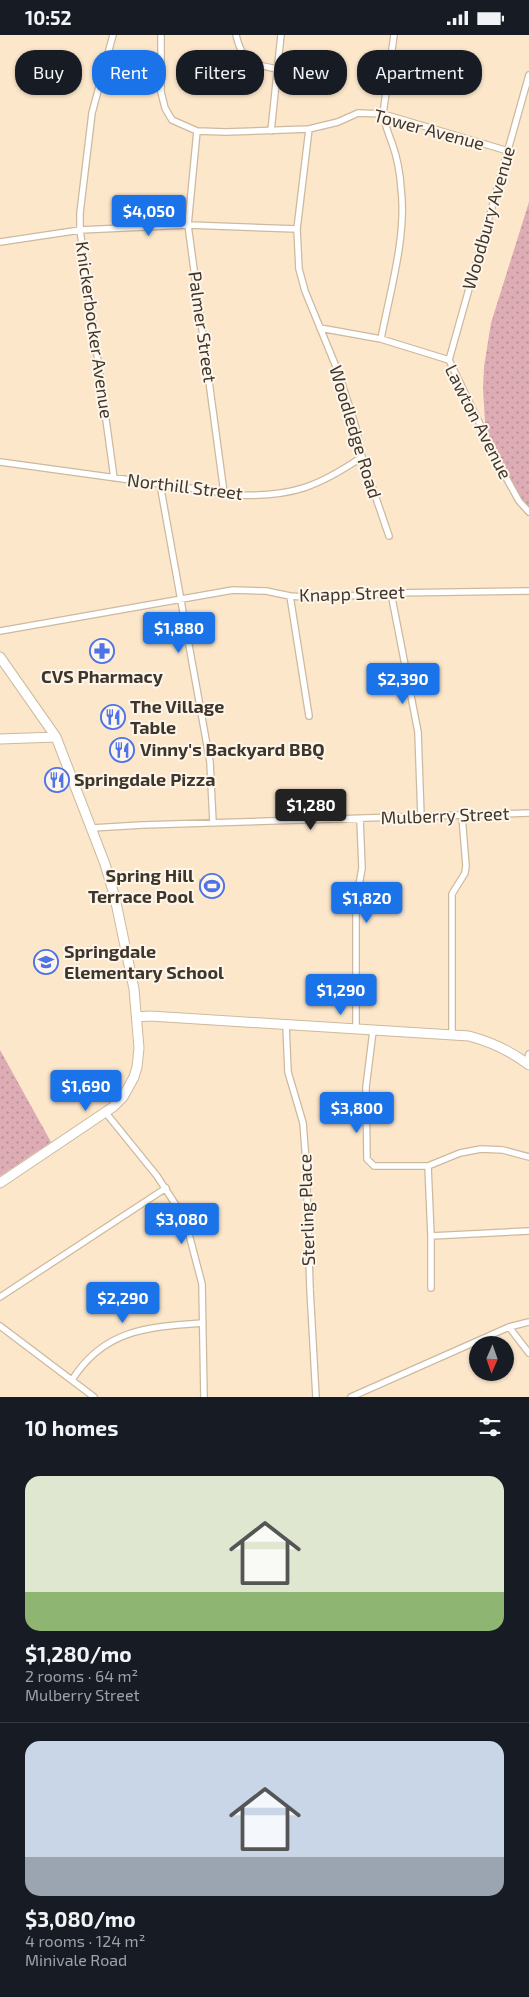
<!DOCTYPE html>
<meta charset="utf-8">
<style>
:root{--surface:#171b24;--page:#20242c;--text:#f1f3f6;--muted:#9ea1a6;--line:#363941;--accent:#1a73e8}
body{margin:0;font-family:"Exo 2",sans-serif;background:var(--page);color:var(--text);height:100vh;display:flex;flex-direction:column;font-size:19px;white-space:nowrap}
*{box-sizing:border-box;margin:0}
p{font-size:16px;color:var(--muted)}
.icon{flex:none;width:28px;height:28px;fill:none;stroke:currentColor;stroke-width:2;stroke-linecap:round;stroke-linejoin:round}
.map{position:relative;height:1362px;overflow:hidden}
.sheet{display:flex;flex-direction:column;background:var(--surface);flex:1}
.sheet>*{flex:none}
.banner{position:absolute;left:15px;top:15px;width:500px;height:45px;display:flex;gap:10px}
.needle{width:32px;rotate:182deg}
.tools{position:absolute;left:469px;top:1301px;display:grid;gap:10px}
.tools a{display:grid;place-items:center;width:45px;height:45px;border-radius:50%;background:var(--surface);box-shadow:0 1px 4px #0004;font-size:25px}
.price{position:absolute;translate:-50% -42px;padding:0 11px;border-radius:5px;background:var(--accent);color:#fff;font-size:16px;line-height:32px;filter:drop-shadow(0 1px 2px #0008)}
.price::after{content:'';position:absolute;left:50%;top:30px;width:15px;height:11px;margin-left:-8px;background:inherit;clip-path:polygon(0 0,100% 0,50% 100%)}
.price.active{background:#222;color:#fff}
ul{padding:0;list-style:none}
li{display:grid;align-content:center;gap:10px;height:265px;padding:0 25px}
li+li{border-top:1px solid var(--line)}
li span{display:grid;place-items:center;height:155px;border-radius:15px;color:#555}
li>.icon{margin-inline-start:auto}
span .icon{width:90px;height:90px;fill:#fffc;stroke-width:1}
li b{font-size:21px}
h2{display:flex;justify-content:space-between;align-items:center;height:60px;padding:0 25px;font-size:21px}
.chip{padding:0 18px;border-radius:20px;background:var(--surface);box-shadow:0 1px 4px #0004;font-size:18px;line-height:45px}
.chip.active{background:var(--accent);color:#fff}
.status{display:flex;justify-content:space-between;align-items:center;height:35px;padding:0 25px;background:var(--surface);direction:ltr}
.status svg{height:14px;fill:currentColor}
.map>svg:first-child{display:block}
.park{fill:url(#park-dots)}
.water{fill:url(#water-rules)}
.lines{fill:none;stroke-linecap:round;stroke-linejoin:round}
.street-casing{stroke:#cdb99e;stroke-width:8}
.secondary-casing{stroke:#cdb99e;stroke-width:11}
.street{stroke:#fff;stroke-width:5.5}
.secondary{stroke:#fff;stroke-width:9}
.labels{text-anchor:middle;stroke-width:4;stroke-linejoin:round;paint-order:stroke}
.street-label{font-size:18px;fill:#3e362b;stroke:#fff6eb}
.poi-label{font-size:18px;font-weight:bold;fill:#3e362b;stroke:#fff6eb;text-anchor:start}
</style>
<div class="status"><b>10:52</b><svg viewBox="0 0 49 12"><path d="M0 12V9h3v3zM5 12V6h3v6zM10 12V3h3v9zM15 12V0h3v12zM26 1h20v11H26zM47 4h2v5h-2z"/></svg></div>
<div class="map">
<svg width="529" height="1362" viewBox="0 0 529 1362">
<defs>
<pattern id="park-dots" width="8" height="8" patternUnits="userSpaceOnUse" patternTransform="scale(1.25)"><rect width="8" height="8" fill="#ddacb4"/><path d="M2 2h.1M6 6h.1" fill="none" stroke="#b58d93" stroke-width="1.8" stroke-linecap="round"/></pattern>
<pattern id="water-rules" width="6" height="5" patternUnits="userSpaceOnUse" patternTransform="scale(1.25)"><rect width="6" height="5" fill="#aedca9"/><path d="M0 2.5h6" fill="none" stroke="#97bd92"/></pattern>
</defs>
<rect width="100%" height="100%" fill="#fce7cb"/>
<path class="park" d="M 529,167 L 529,477 L 519,466 L 486,404 L 483,354 L 484,332 L 491,288 Z
M 0,1015 L 51,1107 L 0,1141 Z"/>
<path class="water" d="M 199,844 L 212,844 L 213,848 L 224,847 L 225,853 L 212,857 L 199,856 Z"/>
<g class="lines">
<defs>
<path id="street" d="M 113,0 L 92,78 L 80,178 L 80,195 L 114,443
M 161,0 L 161,57 L 165,73 L 172,85 L 197,96 L 226,97 L 309,94 L 338,87 L 358,78 L 383,79 L 508,116
M 236,0 C 242,27 252,30 278,34
M 309,94 L 297,194 L 299,234 L 305,256 L 339,339 L 356,393 L 362,422 L 389,501
M 197,96 L 188,190 L 224,458
M 271,96 L 281,0
M 0,207 L 80,195 L 188,190 L 297,194
M 320,293 L 381,304 L 449,325 L 503,437 L 519,466 L 529,477
M 381,304 C 390,256 407,201 401,153 C 400,137 397,122 392,108 C 388,98 385,89 383,79 L 394,0
M 449,325 L 529,40
M 0,427 L 240,460 C 292,462 319,451 362,422
M 160,449 L 210,727 L 213,788
M 391,558 L 418,697 L 421,782
M 290,561 L 309,681
M 0,596 L 233,555 L 266,556 L 290,561 L 318,563 L 391,558 L 529,556
M 92,793 L 142,790 L 529,778
M 286,990 L 288,1037 L 303,1088 L 306,1127 L 310,1254 L 316,1362
M 356,994 L 356,868 L 362,833 L 360,784
M 373,996 L 366,1052 L 367,1124 L 374,1131 L 428,1131 L 460,1118 L 481,1114 L 503,1115 L 529,1122
M 452,999 L 452,859 L 465,838 L 466,831 L 462,781
M 526,1028 L 529,1019
M 106,1078 L 157,1141 L 185,1184 L 202,1249 L 204,1362
M 428,1131 L 431,1201 L 431,1253
M 431,1201 L 529,1196
M 0,1262 L 166,1153
M 0,1291 L 94,1362
M 509,1292 L 529,1318
M 72,1345 C 104,1294 148,1292 203,1288
M 351,1362 L 509,1292 L 529,1287"/>
<path id="secondary" d="M 0,622 L 56,702 L 105,829 L 115,863 L 134,954 L 139,1013 L 137,1032 L 134,1042 L 123,1062 L 113,1072 L 0,1148
M 0,704 L 56,702
M 137,982 L 150,981 L 469,1001 C 491,1007 511,1016 529,1030"/>
</defs>
<use href="#street" class="street-casing"/>
<use href="#secondary" class="secondary-casing"/>
<use href="#street" class="street"/>
<use href="#secondary" class="secondary"/>
</g>
<defs>
<symbol id="pharmacy-ring" viewBox="-11 -11 22 22"><circle r="9.5" fill="#fff6eb" stroke="#4d73e7" stroke-width="1.5"/><path d="M-2-6h4v4h4v4h-4v4h-4v-4h-4v-4h4Z" fill="#4d73e7"/></symbol>
<symbol id="restaurant-ring" viewBox="-11 -11 22 22"><circle r="9.5" fill="#fff6eb" stroke="#4d73e7" stroke-width="1.5"/><path d="M-5-6h1v4h1v-4h1v4h1v-4h1v5L-1.5 .5V6h-2V.5L-5-1ZM5-6V6H3V1.5H1.5Q1.5-4 5-6Z" fill="#4d73e7"/></symbol>
<symbol id="stadium-ring" viewBox="-11 -11 22 22"><circle r="9.5" fill="#fff6eb" stroke="#4d73e7" stroke-width="1.5"/><path d="M0-5a6.5 5 0 1 0 0 10a6.5 5 0 1 0 0-10ZM-3.5-1.8h7v3.6h-7Z" fill="#4d73e7"/></symbol>
<symbol id="school-ring" viewBox="-11 -11 22 22"><circle r="9.5" fill="#fff6eb" stroke="#4d73e7" stroke-width="1.5"/><path d="M0-5L7-2L0 1L-7-2ZM-4 1L0 2.5L4 1V4Q0 6-4 4Z" fill="#4d73e7"/></symbol>
</defs>
<g fill-rule="evenodd">
<use href="#pharmacy-ring" x="88" y="602" width="28" height="28"/>
<use href="#restaurant-ring" x="99" y="668" width="28" height="28"/>
<use href="#restaurant-ring" x="108" y="701" width="28" height="28"/>
<use href="#restaurant-ring" x="43" y="731" width="28" height="28"/>
<use href="#stadium-ring" x="198" y="837" width="28" height="28"/>
<use href="#school-ring" x="32" y="913" width="28" height="28"/>
</g>
<g class="labels">
<g class="street-label">
<text transform="translate(429 95) rotate(15)" y="6">Tower Avenue</text>
<text transform="translate(489 183) rotate(-74)" y="6">Woodbury Avenue</text>
<text transform="translate(202 292) rotate(82)" y="6">Palmer Street</text>
<text transform="translate(94 295) rotate(82)" y="6">Knickerbocker Avenue</text>
<text transform="translate(478 387) rotate(63)" y="6">Lawton Avenue</text>
<text transform="translate(355 397) rotate(73)" y="6">Woodledge Road</text>
<text transform="translate(185 452) rotate(7)" y="6">Northill Street</text>
<text transform="translate(352 559) rotate(-2)" y="6">Knapp Street</text>
<text transform="translate(445 781) rotate(-2)" y="6">Mulberry Street</text>
<text transform="translate(307 1175) rotate(-92)" y="6">Sterling Place</text>
</g>
<g class="poi-label">
<text x="102" y="648" text-anchor="middle">CVS Pharmacy</text>
<text x="130" y="678">The Village<tspan x="130" dy="21">Table</tspan></text>
<text x="140" y="721">Vinny's Backyard BBQ</text>
<text x="74" y="751">Springdale Pizza</text>
<text x="194" y="847" text-anchor="end">Spring Hill<tspan x="194" dy="21">Terrace Pool</tspan></text>
<text x="64" y="923">Springdale<tspan x="64" dy="21">Elementary School</tspan></text>
</g>
</g>
</svg>
<div class="tools">
<a><svg class="needle" viewBox="-14 -14 28 28"><path d="M0-13l5 13h-10z" fill="#e53935"/><path d="M0 13l5-13h-10z" fill="#9ea1a6"/></svg></a>
</div>
<b class="price" style="left:149px;top:202px">$4,050</b>
<b class="price" style="left:179px;top:619px">$1,880</b>
<b class="price" style="left:403px;top:670px">$2,390</b>
<b class="price active" style="left:311px;top:796px">$1,280</b>
<b class="price" style="left:367px;top:889px">$1,820</b>
<b class="price" style="left:341px;top:981px">$1,290</b>
<b class="price" style="left:86px;top:1077px">$1,690</b>
<b class="price" style="left:357px;top:1099px">$3,800</b>
<b class="price" style="left:182px;top:1210px">$3,080</b>
<b class="price" style="left:123px;top:1289px">$2,290</b>
<div class="banner">
<a class="chip">Buy</a>
<a class="chip active">Rent</a>
<a class="chip">Filters</a>
<a class="chip">New</a>
<a class="chip">Apartment</a>
</div>
</div>
<section class="sheet">
<h2>10 homes<svg class="icon" aria-label="filters" viewBox="0 0 24 24"><path d="M4 7h16M4 17h16"/><circle cx="9" cy="7" r="2"/><circle cx="15" cy="17" r="2"/></svg></h2>
<ul>
<li><span style="background:linear-gradient(#dfe7d0 75%,#8fb573 0)"><svg class="icon" aria-label="home" viewBox="0 0 24 24"><path d="M3 11l9-7 9 7M6 9v11h12V9"/></svg></span><div><b>$1,280/mo</b><p>2 rooms · 64 m²</p><p>Mulberry Street</p></div></li>
<li><span style="background:linear-gradient(#c9d6e8 75%,#9aa5b1 0)"><svg class="icon" aria-label="home" viewBox="0 0 24 24"><path d="M3 11l9-7 9 7M6 9v11h12V9"/></svg></span><div><b>$3,080/mo</b><p>4 rooms · 124 m²</p><p>Minivale Road</p></div></li>
</ul>
</section>
